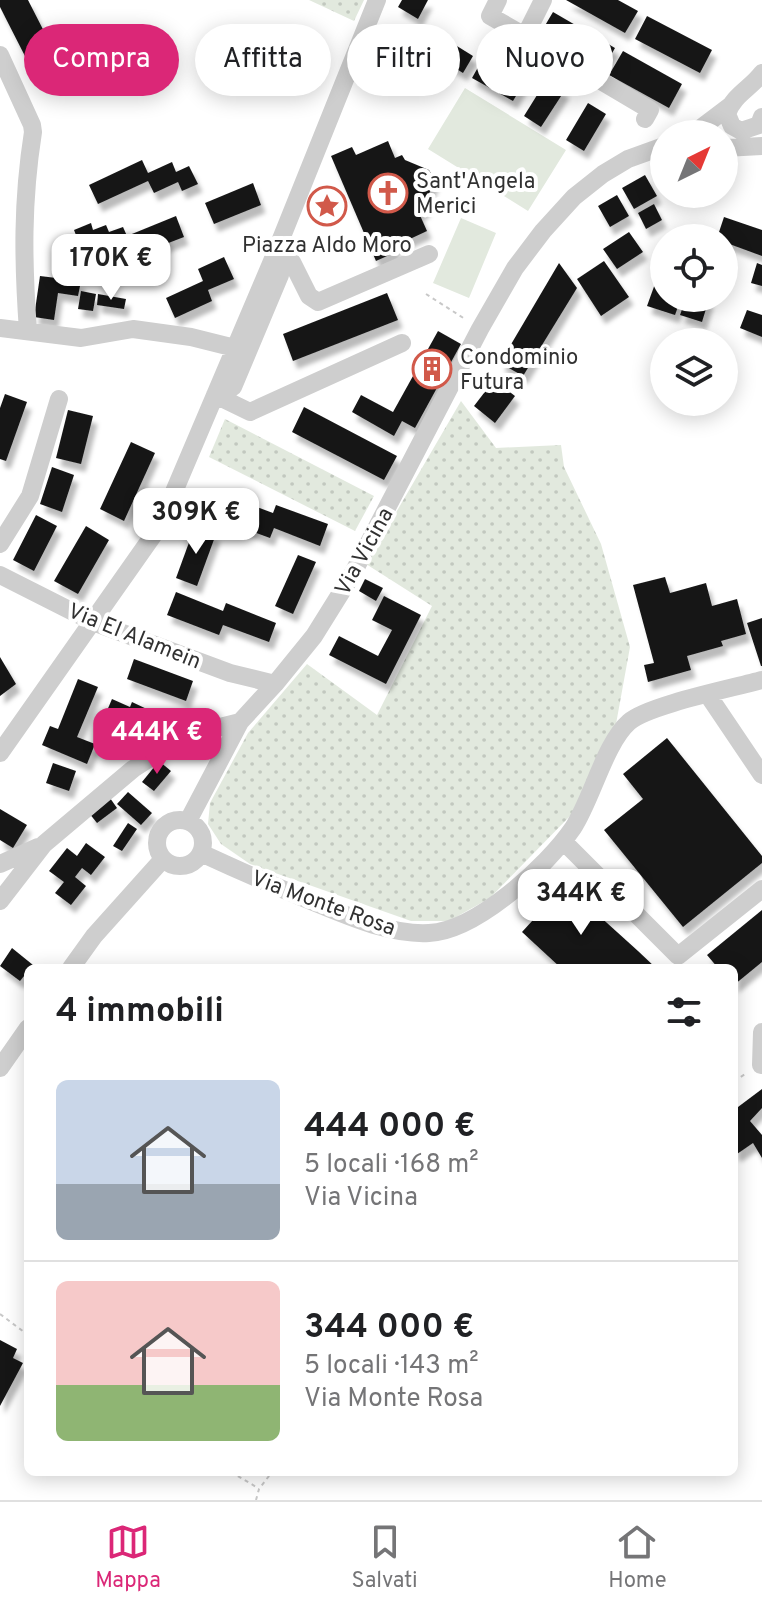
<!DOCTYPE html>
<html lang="it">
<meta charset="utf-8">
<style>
:root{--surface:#fff;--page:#f6f6f6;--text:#202124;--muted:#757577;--line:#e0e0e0;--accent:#db2777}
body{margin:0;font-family:Overpass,sans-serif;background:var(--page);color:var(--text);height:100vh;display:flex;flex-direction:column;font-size:30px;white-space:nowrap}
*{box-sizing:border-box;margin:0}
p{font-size:26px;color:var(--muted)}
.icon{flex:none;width:44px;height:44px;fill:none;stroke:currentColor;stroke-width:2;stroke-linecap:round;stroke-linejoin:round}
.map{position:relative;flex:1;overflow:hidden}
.details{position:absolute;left:24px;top:964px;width:714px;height:512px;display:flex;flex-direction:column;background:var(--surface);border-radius:12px;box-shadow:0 4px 20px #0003}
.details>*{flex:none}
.guide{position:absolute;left:24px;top:24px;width:714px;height:72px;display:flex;gap:16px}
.needle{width:52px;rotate:43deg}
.fabs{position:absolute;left:650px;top:120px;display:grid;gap:16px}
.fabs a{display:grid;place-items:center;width:88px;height:88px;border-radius:50%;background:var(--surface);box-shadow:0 4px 20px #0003;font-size:40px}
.price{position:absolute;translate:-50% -68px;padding:0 18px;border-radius:16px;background:#fff;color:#222;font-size:26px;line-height:52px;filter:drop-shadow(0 2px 4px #0008)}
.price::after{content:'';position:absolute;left:50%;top:48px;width:24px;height:18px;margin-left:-12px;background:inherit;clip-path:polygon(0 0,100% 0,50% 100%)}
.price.selected{background:var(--accent);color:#fff}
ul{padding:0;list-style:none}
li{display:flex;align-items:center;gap:24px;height:200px;padding:0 32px}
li+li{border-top:2px solid var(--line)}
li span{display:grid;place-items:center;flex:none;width:224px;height:160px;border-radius:12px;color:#555}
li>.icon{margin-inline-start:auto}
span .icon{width:96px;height:96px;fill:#fffc;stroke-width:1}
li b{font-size:34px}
h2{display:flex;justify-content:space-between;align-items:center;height:96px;padding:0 32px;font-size:34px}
.chip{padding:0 28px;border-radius:36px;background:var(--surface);box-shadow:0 4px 20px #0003;font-size:28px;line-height:72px}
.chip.selected{background:var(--accent);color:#fff}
.menu{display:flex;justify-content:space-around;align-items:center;height:112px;border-top:2px solid var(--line);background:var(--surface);font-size:22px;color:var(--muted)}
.menu a{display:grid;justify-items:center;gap:4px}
.menu .selected{color:var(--accent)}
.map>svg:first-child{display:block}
.grass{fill:url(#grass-dots)}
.garden{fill:#e2e9de}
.building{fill:#181818;filter:url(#shadow)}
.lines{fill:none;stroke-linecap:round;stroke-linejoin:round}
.path{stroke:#c8c8c8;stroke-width:2;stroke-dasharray:4 4;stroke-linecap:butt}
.minor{stroke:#cecece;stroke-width:18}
.labels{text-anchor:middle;stroke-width:8;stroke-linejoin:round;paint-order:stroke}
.poi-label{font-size:22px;fill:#313131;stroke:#fff;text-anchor:start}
.street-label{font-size:22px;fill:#313131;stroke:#fff}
</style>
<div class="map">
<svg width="762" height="1500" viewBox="0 0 762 1500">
<defs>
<pattern id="grass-dots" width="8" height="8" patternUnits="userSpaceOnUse" patternTransform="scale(2)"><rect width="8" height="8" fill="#e2e9de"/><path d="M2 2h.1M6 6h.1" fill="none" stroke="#c2c8bf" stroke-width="1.8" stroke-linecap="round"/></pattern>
<filter id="shadow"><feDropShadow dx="4.5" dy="8" stdDeviation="2" flood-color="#0004"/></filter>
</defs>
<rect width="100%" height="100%" fill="#fff"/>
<path class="grass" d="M 309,0 L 364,0 L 354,21 Z
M 461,401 L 496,448 L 561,445 L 564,467 L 601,544 L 630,647 L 616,724 L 572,814 L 490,898 L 449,921 L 411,921 L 250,864 L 221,844 L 208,824 L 210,803 L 248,733 L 307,664 L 377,715 L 432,606 L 366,564 Z
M 225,419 L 374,496 L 355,531 L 209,457 Z"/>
<path class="garden" d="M 465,88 L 566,150 L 528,211 L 428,149 Z
M 461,218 L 496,233 L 469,298 L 433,283 Z"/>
<path class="building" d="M 0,0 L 28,0 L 54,51 L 29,64 L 0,7 Z
M 402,0 L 428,0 L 418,19 L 398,7 Z
M 566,0 L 618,0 L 638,11 L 625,33 Z
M 553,12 L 615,48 L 602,71 L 540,34 Z
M 647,16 L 712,50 L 700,73 L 635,39 Z
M 436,33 L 473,56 L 463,73 L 426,50 Z
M 252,36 L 275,43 L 271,54 L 280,56 L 275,71 L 244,61 Z
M 623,51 L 682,84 L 669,108 L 609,75 Z
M 482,60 L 523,84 L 513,101 L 472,78 Z
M 547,79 L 565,90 L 541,127 L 524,116 Z
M 588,103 L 606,114 L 584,151 L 566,140 Z
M 388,141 L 395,158 L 402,155 L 405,160 L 429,170 L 435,180 L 424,205 L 426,209 L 419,213 L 427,231 L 395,246 L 396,252 L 376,261 L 331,156 L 352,147 L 356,155 Z
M 142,160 L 148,173 L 172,162 L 176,172 L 189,166 L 198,184 L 182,191 L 178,182 L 154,193 L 148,181 L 98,204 L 89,185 Z
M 645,175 L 657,196 L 634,209 L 622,188 Z
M 253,183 L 261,205 L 214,224 L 205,203 Z
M 617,195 L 629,216 L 610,227 L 598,206 Z
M 654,204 L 662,220 L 646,229 L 638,213 Z
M 176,216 L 184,237 L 132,257 L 129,250 L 115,255 L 112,247 L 98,253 L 94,243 L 81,248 L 74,230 L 91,223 L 93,230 L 106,225 L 109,232 L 123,227 L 127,236 Z
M 724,217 L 762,230 L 762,256 L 724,242 L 724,238 L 717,238 Z
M 629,232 L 643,252 L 617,269 L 603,249 Z
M 224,257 L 234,279 L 208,290 L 212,301 L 175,318 L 166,298 L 203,281 L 198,269 Z
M 604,261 L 629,297 L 601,316 L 577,279 Z
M 559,263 L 577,288 L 523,376 L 500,363 Z
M 757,263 L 762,265 L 762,286 L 751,283 Z
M 40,276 L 81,281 L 78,296 L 58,293 L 54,320 L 34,317 Z
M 656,281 L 664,284 L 664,298 L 681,298 L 675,315 L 647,306 Z
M 81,291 L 96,294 L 93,311 L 78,309 Z
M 387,293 L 398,320 L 293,361 L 283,334 Z
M 98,294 L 126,299 L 124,309 L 97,305 Z
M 686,298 L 709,299 L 702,322 L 680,315 Z
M 747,310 L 762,315 L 762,337 L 740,328 Z
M 438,331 L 461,344 L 415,428 L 402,421 L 394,436 L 352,412 L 361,395 L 393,412 Z
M 494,380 L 515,396 L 495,423 L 474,406 Z
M 5,394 L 27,402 L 6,461 L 0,459 L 0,408 Z
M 304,407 L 397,456 L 384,480 L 292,432 Z
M 68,410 L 93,416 L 81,464 L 56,458 Z
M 131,442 L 155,453 L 124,521 L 100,509 Z
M 52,467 L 74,475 L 62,512 L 40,504 Z
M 225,495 L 273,513 L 276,505 L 328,524 L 320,546 L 274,528 L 270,538 L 216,518 Z
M 36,515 L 57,526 L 34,571 L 13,560 Z
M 86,526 L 109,540 L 78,594 L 54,581 Z
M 195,526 L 216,534 L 197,586 L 176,578 Z
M 298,555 L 316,562 L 293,614 L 275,606 Z
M 665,577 L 670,593 L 706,583 L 712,606 L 737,599 L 746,634 L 721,641 L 723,646 L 687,656 L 691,670 L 648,682 L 644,665 L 654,663 L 633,585 Z
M 365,579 L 383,588 L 376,601 L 359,591 Z
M 176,592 L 223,611 L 226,603 L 276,623 L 269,642 L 223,625 L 219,635 L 167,615 Z
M 384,596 L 421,615 L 386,684 L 329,655 L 339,636 L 378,656 L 392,630 L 372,620 Z
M 762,618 L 762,666 L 761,666 L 747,623 Z
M 0,657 L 16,684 L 0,696 Z
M 134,659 L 193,681 L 186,701 L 127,679 Z
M 78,679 L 98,687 L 77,737 L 95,744 L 87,764 L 42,745 L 50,726 L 58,729 Z
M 112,699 L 130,707 L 132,702 L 151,711 L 137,742 L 118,733 L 120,728 L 103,720 Z
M 667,738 L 762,856 L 762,863 L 683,927 L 604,830 L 643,799 L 623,774 Z
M 159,761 L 171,771 L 154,791 L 142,782 Z
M 53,763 L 76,771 L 69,791 L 46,783 Z
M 128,792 L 152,813 L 141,825 L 117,804 Z
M 110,798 L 117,808 L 97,823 L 89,813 Z
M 0,809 L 27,825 L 13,848 L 0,840 Z
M 128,823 L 137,829 L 122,851 L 113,846 Z
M 86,843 L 105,857 L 91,875 L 82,868 L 75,877 L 86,886 L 71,905 L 55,893 L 64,882 L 49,871 L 67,848 L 77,856 Z
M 565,885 L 638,951 L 656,968 L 561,968 L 522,932 Z
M 762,910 L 762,962 L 734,985 L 734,968 L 718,968 L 707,955 Z
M 12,948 L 33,965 L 20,981 L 0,966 Z
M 762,1089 L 762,1108 L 750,1121 L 762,1135 L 762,1158 L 753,1143 L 737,1154 L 734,1151 L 734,1110 Z
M 0,1340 L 17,1349 L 13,1358 L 23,1363 L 0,1406 Z"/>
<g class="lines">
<path class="path" d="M 426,294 L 465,319
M 734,1081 L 747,1073
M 0,1314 L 28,1335
M 231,1472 L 258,1488
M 256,1500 L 259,1489 L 272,1472"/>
<path class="minor" d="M 498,0 L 490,16 L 525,36 L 543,0
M 525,36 L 650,110 L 645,119
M 0,55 L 32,125 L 33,132 C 22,202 23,261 28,331
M 762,73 C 751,88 733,95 727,114 L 732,126 L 741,131 L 759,125 L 762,117
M 693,134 L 730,106
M 724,148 L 762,146
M 275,254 L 292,262 L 309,296 L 318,302 L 429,254
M 0,328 L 81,338 L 133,329 L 191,337 L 235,348
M 215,395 L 250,412 L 402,343
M 215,395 L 233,387 L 280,275
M 0,544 L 30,496 L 59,399
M 0,575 L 93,622 L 230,673 L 275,684
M 708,695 L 762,775
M 0,753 L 159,527 L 275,254 L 377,0
M157 843a23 23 0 1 1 46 0a23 23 0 1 1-46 0Z
M 188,821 L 240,722
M 564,842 L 678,956 L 762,889
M 201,853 C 240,871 279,888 318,904 C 353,918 391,935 429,933 C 476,931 547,866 573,828 C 592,799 605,743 629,722 C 648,705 734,688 762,680
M 0,864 L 38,847
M 0,901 L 44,844 L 133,769 L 184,736 L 240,722 L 275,684 L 314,636 L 352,575 L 480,329 L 515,268 L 543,231 L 574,197 L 603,174 L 628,159 L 664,146
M 71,968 L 94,936 L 163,859
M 761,1065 L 762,1032
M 0,1068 L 28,1028"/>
</g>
<defs>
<symbol id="church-ring" viewBox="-11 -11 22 22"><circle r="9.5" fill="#fff" stroke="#d1594a" stroke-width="1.5"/><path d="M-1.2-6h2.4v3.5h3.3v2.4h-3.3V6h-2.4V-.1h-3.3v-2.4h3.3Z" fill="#d1594a"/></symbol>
<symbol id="sight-ring" viewBox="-11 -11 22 22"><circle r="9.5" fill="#fff" stroke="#d1594a" stroke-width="1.5"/><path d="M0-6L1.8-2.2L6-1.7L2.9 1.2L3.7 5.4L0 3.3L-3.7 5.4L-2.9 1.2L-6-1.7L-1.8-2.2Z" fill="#d1594a"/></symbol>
<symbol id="building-ring" viewBox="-11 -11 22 22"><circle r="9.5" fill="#fff" stroke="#d1594a" stroke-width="1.5"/><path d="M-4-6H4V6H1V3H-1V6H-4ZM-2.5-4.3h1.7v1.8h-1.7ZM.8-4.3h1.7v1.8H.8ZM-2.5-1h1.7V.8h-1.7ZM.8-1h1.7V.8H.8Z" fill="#d1594a"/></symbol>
</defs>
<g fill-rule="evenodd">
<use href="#church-ring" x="366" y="171" width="44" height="44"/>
<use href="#sight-ring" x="305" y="184" width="44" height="44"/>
<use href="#building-ring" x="410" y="347" width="44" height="44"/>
</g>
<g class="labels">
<g class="poi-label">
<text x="416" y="188">Sant'Angela<tspan x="416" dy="25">Merici</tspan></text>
<text x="327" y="252" text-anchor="middle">Piazza Aldo Moro</text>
<text x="460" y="364">Condominio<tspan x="460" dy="25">Futura</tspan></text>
</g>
<g class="street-label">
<text transform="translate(363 551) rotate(-61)" y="8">Via Vicina</text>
<text transform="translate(135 635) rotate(22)" y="8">Via El Alamein</text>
<text transform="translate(324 902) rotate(20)" y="8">Via Monte Rosa</text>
</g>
</g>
</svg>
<div class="fabs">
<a><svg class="needle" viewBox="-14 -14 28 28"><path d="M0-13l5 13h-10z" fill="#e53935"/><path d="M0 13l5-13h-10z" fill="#757577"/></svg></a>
<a><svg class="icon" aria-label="locate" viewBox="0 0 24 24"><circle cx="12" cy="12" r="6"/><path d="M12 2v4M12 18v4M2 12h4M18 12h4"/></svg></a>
<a><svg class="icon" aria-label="layers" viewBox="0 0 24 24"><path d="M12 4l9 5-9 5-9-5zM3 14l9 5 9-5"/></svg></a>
</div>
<b class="price" style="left:111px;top:302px">170K €</b>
<b class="price" style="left:196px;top:556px">309K €</b>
<b class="price selected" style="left:157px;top:776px">444K €</b>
<b class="price" style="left:581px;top:937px">344K €</b>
<div class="guide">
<a class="chip selected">Compra</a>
<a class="chip">Affitta</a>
<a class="chip">Filtri</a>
<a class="chip">Nuovo</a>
</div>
<section class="details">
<h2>4 immobili<svg class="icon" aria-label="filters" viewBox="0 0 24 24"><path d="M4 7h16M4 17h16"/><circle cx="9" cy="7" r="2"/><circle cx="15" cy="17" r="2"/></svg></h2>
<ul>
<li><span style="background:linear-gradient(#c9d6e8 65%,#9aa5b1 0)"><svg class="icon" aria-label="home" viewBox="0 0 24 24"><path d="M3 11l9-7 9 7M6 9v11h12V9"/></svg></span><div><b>444 000 €</b><p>5 locali · 168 m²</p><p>Via Vicina</p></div></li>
<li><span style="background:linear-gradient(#f6c9c9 65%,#8fb573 0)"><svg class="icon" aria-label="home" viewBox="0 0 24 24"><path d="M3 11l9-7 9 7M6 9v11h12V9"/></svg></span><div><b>344 000 €</b><p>5 locali · 143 m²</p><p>Via Monte Rosa</p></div></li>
</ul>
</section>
</div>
<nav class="menu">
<a class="selected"><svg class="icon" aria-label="map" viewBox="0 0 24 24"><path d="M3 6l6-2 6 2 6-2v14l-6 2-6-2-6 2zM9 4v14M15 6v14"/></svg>Mappa</a>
<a><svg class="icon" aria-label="saved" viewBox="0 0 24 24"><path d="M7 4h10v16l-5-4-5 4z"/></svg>Salvati</a>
<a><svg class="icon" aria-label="home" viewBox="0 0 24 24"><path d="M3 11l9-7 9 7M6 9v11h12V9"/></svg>Home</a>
</nav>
